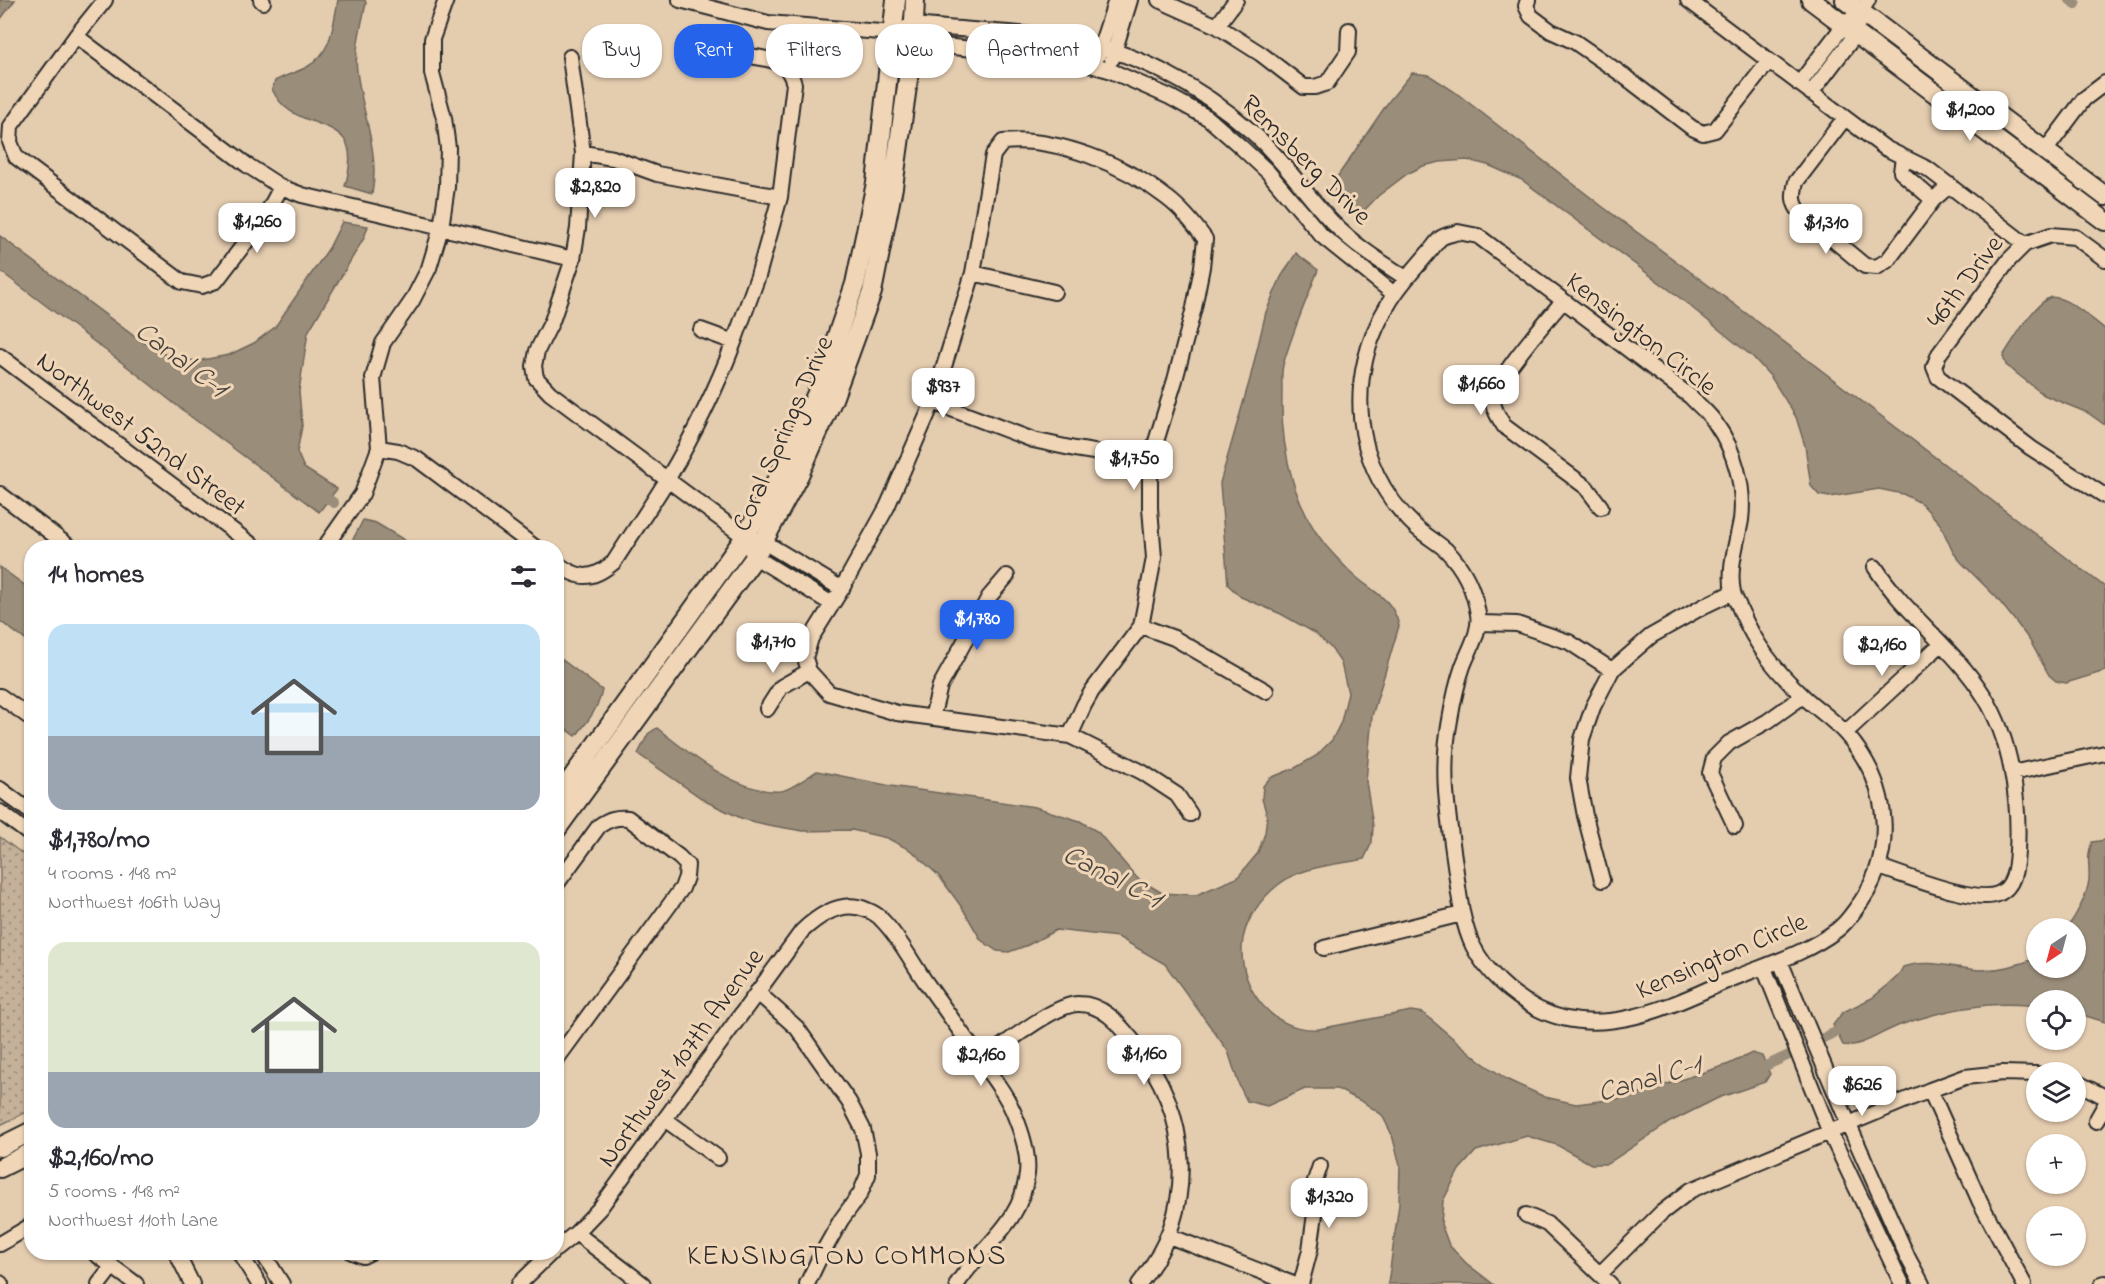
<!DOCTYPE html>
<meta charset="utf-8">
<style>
:root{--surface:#fff;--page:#f7f7f7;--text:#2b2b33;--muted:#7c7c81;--accent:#2563eb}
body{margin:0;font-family:"Indie Flower",sans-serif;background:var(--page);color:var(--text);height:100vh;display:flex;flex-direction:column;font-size:22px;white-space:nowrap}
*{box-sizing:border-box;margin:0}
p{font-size:20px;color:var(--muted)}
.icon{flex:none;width:33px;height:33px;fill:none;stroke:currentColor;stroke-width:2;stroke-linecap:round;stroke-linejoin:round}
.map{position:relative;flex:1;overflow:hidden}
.side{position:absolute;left:24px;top:540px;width:540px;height:720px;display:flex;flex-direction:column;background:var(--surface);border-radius:24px;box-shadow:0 2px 4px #0004}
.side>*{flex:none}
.banner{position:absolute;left:582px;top:24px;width:570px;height:54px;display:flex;gap:12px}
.needle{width:39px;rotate:216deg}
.buttons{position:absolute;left:2026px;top:918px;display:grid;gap:12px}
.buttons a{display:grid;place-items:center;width:60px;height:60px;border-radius:50%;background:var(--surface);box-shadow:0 2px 4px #0004;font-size:30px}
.price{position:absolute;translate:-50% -51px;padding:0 14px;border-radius:12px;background:#fff;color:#222;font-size:20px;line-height:39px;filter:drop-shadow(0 2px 3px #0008)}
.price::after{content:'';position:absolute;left:50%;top:36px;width:18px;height:14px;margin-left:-9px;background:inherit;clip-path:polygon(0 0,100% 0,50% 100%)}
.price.on{background:var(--accent);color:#fff}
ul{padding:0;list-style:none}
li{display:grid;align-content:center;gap:12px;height:318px;padding:0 24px}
li span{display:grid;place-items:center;height:186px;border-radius:18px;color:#555}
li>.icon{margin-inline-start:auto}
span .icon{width:108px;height:108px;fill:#fffc;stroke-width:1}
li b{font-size:26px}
h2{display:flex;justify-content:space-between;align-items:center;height:72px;padding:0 24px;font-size:26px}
.tag{padding:0 21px;border-radius:24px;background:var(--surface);box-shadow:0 2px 4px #0004;font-size:21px;line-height:54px}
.tag.on{background:var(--accent);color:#fff}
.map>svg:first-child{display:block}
.park{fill:url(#park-dots);stroke:#786e62;stroke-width:1.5}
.water{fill:#9a8d7a;stroke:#6e665a;stroke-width:1.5}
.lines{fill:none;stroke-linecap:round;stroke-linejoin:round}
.canal{stroke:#9a8d7a;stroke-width:10}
.minor-casing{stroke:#2b2b2b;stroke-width:18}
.major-casing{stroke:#2b2b2b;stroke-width:22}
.minor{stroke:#f0d6b7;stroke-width:14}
.major{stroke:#f0d6b7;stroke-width:18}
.labels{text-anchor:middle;stroke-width:6;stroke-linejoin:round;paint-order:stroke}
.street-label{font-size:27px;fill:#2b2b2b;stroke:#f0d6b7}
.water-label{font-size:28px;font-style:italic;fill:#47443f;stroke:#f0d6b7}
.neighbourhood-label{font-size:28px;letter-spacing:1.5px;fill:#2b2b2b;stroke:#f0d6b7}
</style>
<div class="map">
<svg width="2105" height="1284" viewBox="0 0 2105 1284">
<defs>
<pattern id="park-dots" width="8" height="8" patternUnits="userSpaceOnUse" patternTransform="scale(1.5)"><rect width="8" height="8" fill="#c5b199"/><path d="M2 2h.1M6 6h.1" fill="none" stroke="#a0907d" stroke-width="1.8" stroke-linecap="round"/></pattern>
</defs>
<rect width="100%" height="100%" fill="#e4ccaf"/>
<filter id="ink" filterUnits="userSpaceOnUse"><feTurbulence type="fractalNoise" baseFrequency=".0167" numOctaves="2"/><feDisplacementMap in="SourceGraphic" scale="12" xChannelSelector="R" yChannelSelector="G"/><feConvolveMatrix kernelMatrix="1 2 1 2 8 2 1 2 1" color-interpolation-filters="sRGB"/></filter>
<g filter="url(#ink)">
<path class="park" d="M 0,837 L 32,861 L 31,1110 L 0,1125 Z"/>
<path class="water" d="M 0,0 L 15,0 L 0,20 Z
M 338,0 L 365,0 L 366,3 C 362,23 354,51 357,71 C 362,113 380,152 372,194 L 345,186 C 369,105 295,141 272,89 L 275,81 C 285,75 296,73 307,67 C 332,53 333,26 338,0 Z
M 1412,73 L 1429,75 L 1455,92 L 1603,207 L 1766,328 L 2105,587 L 2105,671 L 2066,683 L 2056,681 L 2049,675 L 2030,641 L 2016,622 L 1996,597 L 1961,562 L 1953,552 L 1940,524 L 1921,503 L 1903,494 L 1879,489 L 1829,497 L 1819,495 L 1811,486 L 1805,446 L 1796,417 L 1771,377 L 1753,357 L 1675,294 L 1522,180 L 1488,165 L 1467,160 L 1440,162 L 1423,166 L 1407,174 L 1378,196 L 1360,215 L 1331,186 L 1389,101 Z
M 342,222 L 368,226 L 364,238 L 308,332 L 299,391 L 302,426 L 297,452 L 304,468 L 337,489 L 319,512 L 190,416 L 133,371 L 0,271 L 0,236 L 138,339 L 171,358 L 197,361 L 229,355 L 254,343 L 275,327 L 329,248 Z
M 1296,253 L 1318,270 C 1306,301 1292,333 1283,365 C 1281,373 1282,383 1282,392 C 1280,449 1294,515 1336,557 C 1342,563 1348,570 1355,576 C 1374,593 1393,598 1399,626 L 1372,716 L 1366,781 L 1373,826 L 1372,842 L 1364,859 C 1337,865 1300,866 1278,885 C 1260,899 1243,923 1242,947 C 1240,990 1274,1033 1319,1029 L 1411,1011 L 1423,1013 L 1480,1061 L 1508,1080 L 1545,1097 L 1576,1104 L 1625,1098 L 1729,1064 L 1752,1053 L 1762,1056 L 1770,1074 L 1765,1082 L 1718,1098 L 1670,1122 L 1607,1164 L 1591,1164 L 1557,1145 L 1527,1136 L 1476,1151 L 1459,1170 L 1443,1201 L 1441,1224 L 1449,1245 L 1466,1263 L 1493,1284 L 1388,1284 L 1399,1204 L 1400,1165 L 1392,1135 L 1382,1115 L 1363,1102 L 1337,1089 L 1305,1089 L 1267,1106 L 1247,1101 L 1239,1085 L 1228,1051 L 1165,964 L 1118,937 L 1056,930 L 1028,945 L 1009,952 L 997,951 L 981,940 L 963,909 L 939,876 L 912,851 L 887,838 L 852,830 L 803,831 L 768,825 L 743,819 L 707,802 L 638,754 L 648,734 L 657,728 C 689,753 737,794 781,791 C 790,790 809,776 817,771 L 891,786 L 1035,807 L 1080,821 L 1098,832 L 1137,878 L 1162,893 L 1196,895 L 1237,878 L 1258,853 L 1265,833 L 1267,815 L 1262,799 L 1263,786 L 1270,778 L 1295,768 L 1316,756 L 1332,740 L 1341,722 L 1348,693 L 1341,663 L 1331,648 L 1315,633 L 1281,614 L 1241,597 L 1228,585 L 1220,483 L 1250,379 L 1266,312 L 1281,277 Z
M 2051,297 C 2070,298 2090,318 2105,329 L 2105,425 L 2088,413 L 2044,395 L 2006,365 L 2003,356 C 2014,340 2033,304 2051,297 Z
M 363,520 L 376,523 L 416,547 L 349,547 Z
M 0,567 L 31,590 L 31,644 L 0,621 Z
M 556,655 L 602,690 C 599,708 587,722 576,736 L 557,722 Z
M 2105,840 L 2105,1022 L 2076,1013 L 2076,1000 L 2037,1000 L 2037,1006 C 1998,1001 1959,1007 1922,1018 C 1912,1021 1901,1024 1891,1029 C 1877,1035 1859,1048 1843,1045 L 1833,1025 L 1843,1012 L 1872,998 L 1888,985 L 1898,976 L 1903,967 C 1930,958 1955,969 1982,970 C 2002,970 2019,965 2037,958 L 2037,968 L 2076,968 L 2076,928 L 2067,928 C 2076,916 2087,896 2089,880 C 2090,865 2086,858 2092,842 Z"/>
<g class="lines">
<path class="canal" d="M 2070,0 L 2076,4
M 318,491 L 334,503
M 1819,1040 L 1848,1026
M 1755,1071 L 1793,1053"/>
<defs>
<path id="minor" d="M 105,0 L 76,36 L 11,126 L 10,142 L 16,157 L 182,282 L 202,286 L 216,281 L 265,217 L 281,187
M 261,0 L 263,2
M 680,0 L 768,23 L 893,33 L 913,43 L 1063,58 L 1109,70 L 1170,97 L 1208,118 L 1240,146 L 1268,172 L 1322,236 L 1394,294
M 1159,0 L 1217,26 L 1261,54 L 1304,87 L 1315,87 L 1327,83 L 1348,52 L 1349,30
M 1528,0 L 1526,6 L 1531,16 L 1551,31 L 1575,42 L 1620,73 L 1692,128 L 1703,133 L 1715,130 L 1769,61
M 1688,0 L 1885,148 L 1928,169 L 2025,244
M 1217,26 L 1236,0
M 906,28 L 913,25 C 963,30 1013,32 1063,39 C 1132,49 1200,86 1252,132 C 1283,159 1305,194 1333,223 C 1354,245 1381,262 1406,278
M 76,36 L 247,165 L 281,187 L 302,195 L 573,259
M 1098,55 L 1116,0
M 570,57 L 583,153 L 578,228 L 573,259 L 552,321 L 537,351 L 534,366 L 536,378 L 550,393 L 745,537 L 764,542 L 842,589
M 1112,59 L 1130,0
M 1799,84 L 1844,25 L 1860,12 L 1868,0
M 1811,93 L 1856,34 L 1857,26
M 1844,119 L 1796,182 C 1793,195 1792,203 1801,213 L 1865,266 L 1877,267 L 1888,260 L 1933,200 L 1950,185
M 2045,151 L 2084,99 L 2105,83
M 583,153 L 613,158 L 657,174 L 780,197
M 1903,157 L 1901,172 L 1933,200
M 1458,232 L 1478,236 L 1691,397 C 1699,406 1710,414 1716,424 C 1735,451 1745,487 1741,520 C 1737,543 1728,568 1733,592 C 1734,598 1738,603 1740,609 C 1756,646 1775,670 1804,697 C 1818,710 1834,720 1846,734 C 1891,785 1898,855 1855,910 C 1850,917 1845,924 1837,930 C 1800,958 1754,968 1713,987 C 1658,1012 1596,1038 1538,1009 C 1511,995 1486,972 1473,946 C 1461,921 1459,892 1455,865 C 1448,814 1440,772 1450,720 C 1453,702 1457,683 1463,666 C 1469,650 1481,631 1478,614 C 1474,589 1464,568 1446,550 C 1437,542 1426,536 1417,528 C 1351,467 1344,377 1389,303 C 1400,284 1415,269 1429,252 C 1433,248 1436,242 1441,238 C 1445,235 1453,234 1458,232 Z
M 2105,259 L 2075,237 L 2051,235 L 2025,244 L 2009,260 L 1939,354 L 1934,367 L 1938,377 L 2031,448 L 2105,496
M 973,273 L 1054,292
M 1563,301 C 1549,318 1492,382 1493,400 C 1493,409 1499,418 1504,426 L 1586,487 L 1601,507
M 701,330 L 734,342 L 758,276 L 780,197 L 794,84 C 787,59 774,61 751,56
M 0,356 L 256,548
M 933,402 L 1033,440 L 1075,449 L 1150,461
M 379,448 L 398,451 L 417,459 L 536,548
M 0,494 L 71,548
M 324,548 L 362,494 L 379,448 L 373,378 L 383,343 L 412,301 L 429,268 L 441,228 L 447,187 L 448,148 L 444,118 L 432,73 L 432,39 L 446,0
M 751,550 L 755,557 L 832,604
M 556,563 C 579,580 592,581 614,562 C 631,535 650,508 667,480 C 693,436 716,390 734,342
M 1875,567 C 1906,615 1954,648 1984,696 C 2011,739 2020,801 2017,851 C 2016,866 2015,887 1998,894 C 1974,904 1905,875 1879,867
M 1480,623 L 1517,624 L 1569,642 L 1612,670
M 1141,626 L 1174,638 L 1266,691
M 0,696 L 32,719
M 767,709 L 781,687 L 809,671
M 932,718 L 940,686 L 989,597 L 1007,576
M 1845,733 L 1941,644
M 1070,736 L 1084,705 L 1092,691 L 1141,626 L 1154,558 L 1150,508 L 1150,461 L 1175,380 L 1194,308 L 1202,267 L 1205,239 C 1194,224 1182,209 1167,198 C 1125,165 1056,136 1003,142 L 993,155 L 973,273 L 933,402 L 887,507 L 841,590 L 811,638 L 805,658 L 809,671 L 829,693 L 897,713 L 1070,736 L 1142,772 L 1177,795 L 1190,814
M 2012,773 L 2105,753
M 0,789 L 32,813
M 0,812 L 32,836
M 1735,826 L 1710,773 L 1714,758 L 1729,743 L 1768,721 L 1803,696
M 1602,880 L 1585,816 L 1578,778 L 1582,739 L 1593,707 L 1612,670 L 1651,636 L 1704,606 L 1733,592
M 556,885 L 599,826 C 609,819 616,817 628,818 L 679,857 L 687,865 L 686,877 L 682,888 L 556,1060
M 1324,948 L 1462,914
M 1780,961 L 1849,1125 L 1908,1258 L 1922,1284
M 1764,968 L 1830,1133 L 1902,1284
M 757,992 L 797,1028 L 849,1102 L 863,1129 L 868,1153 L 868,1175 L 860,1194 L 841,1220 L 818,1261 L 807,1284
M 981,1061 C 1002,1047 1055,1003 1079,1004 C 1103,1004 1119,1024 1133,1041 C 1192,1114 1199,1209 1139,1284
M 2076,1082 L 2105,1097
M 1930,1090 L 1980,1202 L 2024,1284
M 666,1120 L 718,1158
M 2096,1121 L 2105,1105
M 1526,1215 L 1547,1224 L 1610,1284
M 576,1233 L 643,1284
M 1169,1236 L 1293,1284
M 0,1244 L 32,1225
M 556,1249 L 576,1233 L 600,1208 L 802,931 C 819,915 843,899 867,910 C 872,912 879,916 882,920 C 900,938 912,963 927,984 C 944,1008 962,1033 979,1058 C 992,1077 1007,1095 1015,1116 C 1022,1133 1029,1156 1027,1174 C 1021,1225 983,1244 957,1284
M 93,1252 L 136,1284
M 176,1252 L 192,1284
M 239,1252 L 259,1284
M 262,1252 L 282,1284
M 352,1252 L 363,1256 L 371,1252
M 1600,1274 L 1661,1213 L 1691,1190 L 1930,1090 L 1965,1077 L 2003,1073 L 2037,1074
M 0,1283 L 1,1284
M 99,1284 L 112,1267
M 519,1284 L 552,1252
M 1301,1284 L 1310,1250 L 1315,1214 L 1313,1187 L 1320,1166
M 2102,1284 L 2105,1283"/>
<path id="major" d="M 1811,0 L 2105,221
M 1845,0 L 2105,196
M 556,800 L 745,537 L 784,467 L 817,393 L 855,284 L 876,183 L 896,0
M 556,830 L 755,557 L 799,475 L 833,399 L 872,292 L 893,187 L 913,43 L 915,0
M 0,1147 L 32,1131
M 0,1168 L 32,1152"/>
</defs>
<use href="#minor" class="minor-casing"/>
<use href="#major" class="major-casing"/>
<use href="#minor" class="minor"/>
<use href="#major" class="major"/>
</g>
</g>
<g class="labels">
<g class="street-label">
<text transform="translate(1307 159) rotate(45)" y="9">Remsberg Drive</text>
<text transform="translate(1964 281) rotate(-53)" y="9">46th Drive</text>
<text transform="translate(1642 333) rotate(38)" y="9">Kensington Circle</text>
<text transform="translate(142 433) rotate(37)" y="9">Northwest 52nd Street</text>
<text transform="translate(782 433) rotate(-66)" y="9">Coral Springs Drive</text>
<text transform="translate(1721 955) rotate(-23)" y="9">Kensington Circle</text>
<text transform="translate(680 1057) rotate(-54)" y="9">Northwest 107th Avenue</text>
</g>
<g class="water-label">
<text transform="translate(182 358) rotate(37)" y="10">Canal C-1</text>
<text transform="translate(1113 875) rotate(27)" y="10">Canal C-1</text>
<text transform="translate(1649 1077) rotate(-16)" y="10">Canal C-1</text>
</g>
<g class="neighbourhood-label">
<text x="847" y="1264">KENSINGTON COMMONS</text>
</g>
</g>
</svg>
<div class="buttons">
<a><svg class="needle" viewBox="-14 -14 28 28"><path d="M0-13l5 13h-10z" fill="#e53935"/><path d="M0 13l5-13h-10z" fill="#7c7c81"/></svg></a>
<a><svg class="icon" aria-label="locate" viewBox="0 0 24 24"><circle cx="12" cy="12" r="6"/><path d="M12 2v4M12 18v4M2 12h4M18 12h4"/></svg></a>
<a><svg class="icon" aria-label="layers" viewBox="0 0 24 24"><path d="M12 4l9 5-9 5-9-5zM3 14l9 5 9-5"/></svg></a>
<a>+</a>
<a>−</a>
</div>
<b class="price" style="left:1970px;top:142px">$1,200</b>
<b class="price" style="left:595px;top:219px">$2,820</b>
<b class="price" style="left:257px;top:254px">$1,260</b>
<b class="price" style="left:1826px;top:255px">$1,310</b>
<b class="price" style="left:1481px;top:416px">$1,660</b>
<b class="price" style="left:943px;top:419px">$937</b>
<b class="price" style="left:1134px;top:491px">$1,750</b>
<b class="price on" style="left:977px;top:651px">$1,780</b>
<b class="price" style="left:773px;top:674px">$1,710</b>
<b class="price" style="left:1882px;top:677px">$2,160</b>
<b class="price" style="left:1144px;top:1086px">$1,160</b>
<b class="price" style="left:981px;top:1087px">$2,160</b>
<b class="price" style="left:1862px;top:1117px">$626</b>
<b class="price" style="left:1329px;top:1229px">$1,320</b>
<div class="banner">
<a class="tag">Buy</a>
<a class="tag on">Rent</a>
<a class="tag">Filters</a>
<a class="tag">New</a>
<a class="tag">Apartment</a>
</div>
<section class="side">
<h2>14 homes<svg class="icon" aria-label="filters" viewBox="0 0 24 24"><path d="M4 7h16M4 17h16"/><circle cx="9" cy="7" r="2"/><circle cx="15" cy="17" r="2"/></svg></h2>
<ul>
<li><span style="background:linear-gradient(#bfe0f5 60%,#9aa5b1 0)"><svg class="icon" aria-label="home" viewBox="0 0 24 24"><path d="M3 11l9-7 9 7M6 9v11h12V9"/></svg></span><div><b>$1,780/mo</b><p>4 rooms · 148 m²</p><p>Northwest 106th Way</p></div></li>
<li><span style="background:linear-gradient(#dfe7d0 70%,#9aa5b1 0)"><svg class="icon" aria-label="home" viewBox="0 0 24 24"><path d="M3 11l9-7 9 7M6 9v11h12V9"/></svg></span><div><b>$2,160/mo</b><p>5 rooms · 148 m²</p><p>Northwest 110th Lane</p></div></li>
</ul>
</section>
</div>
